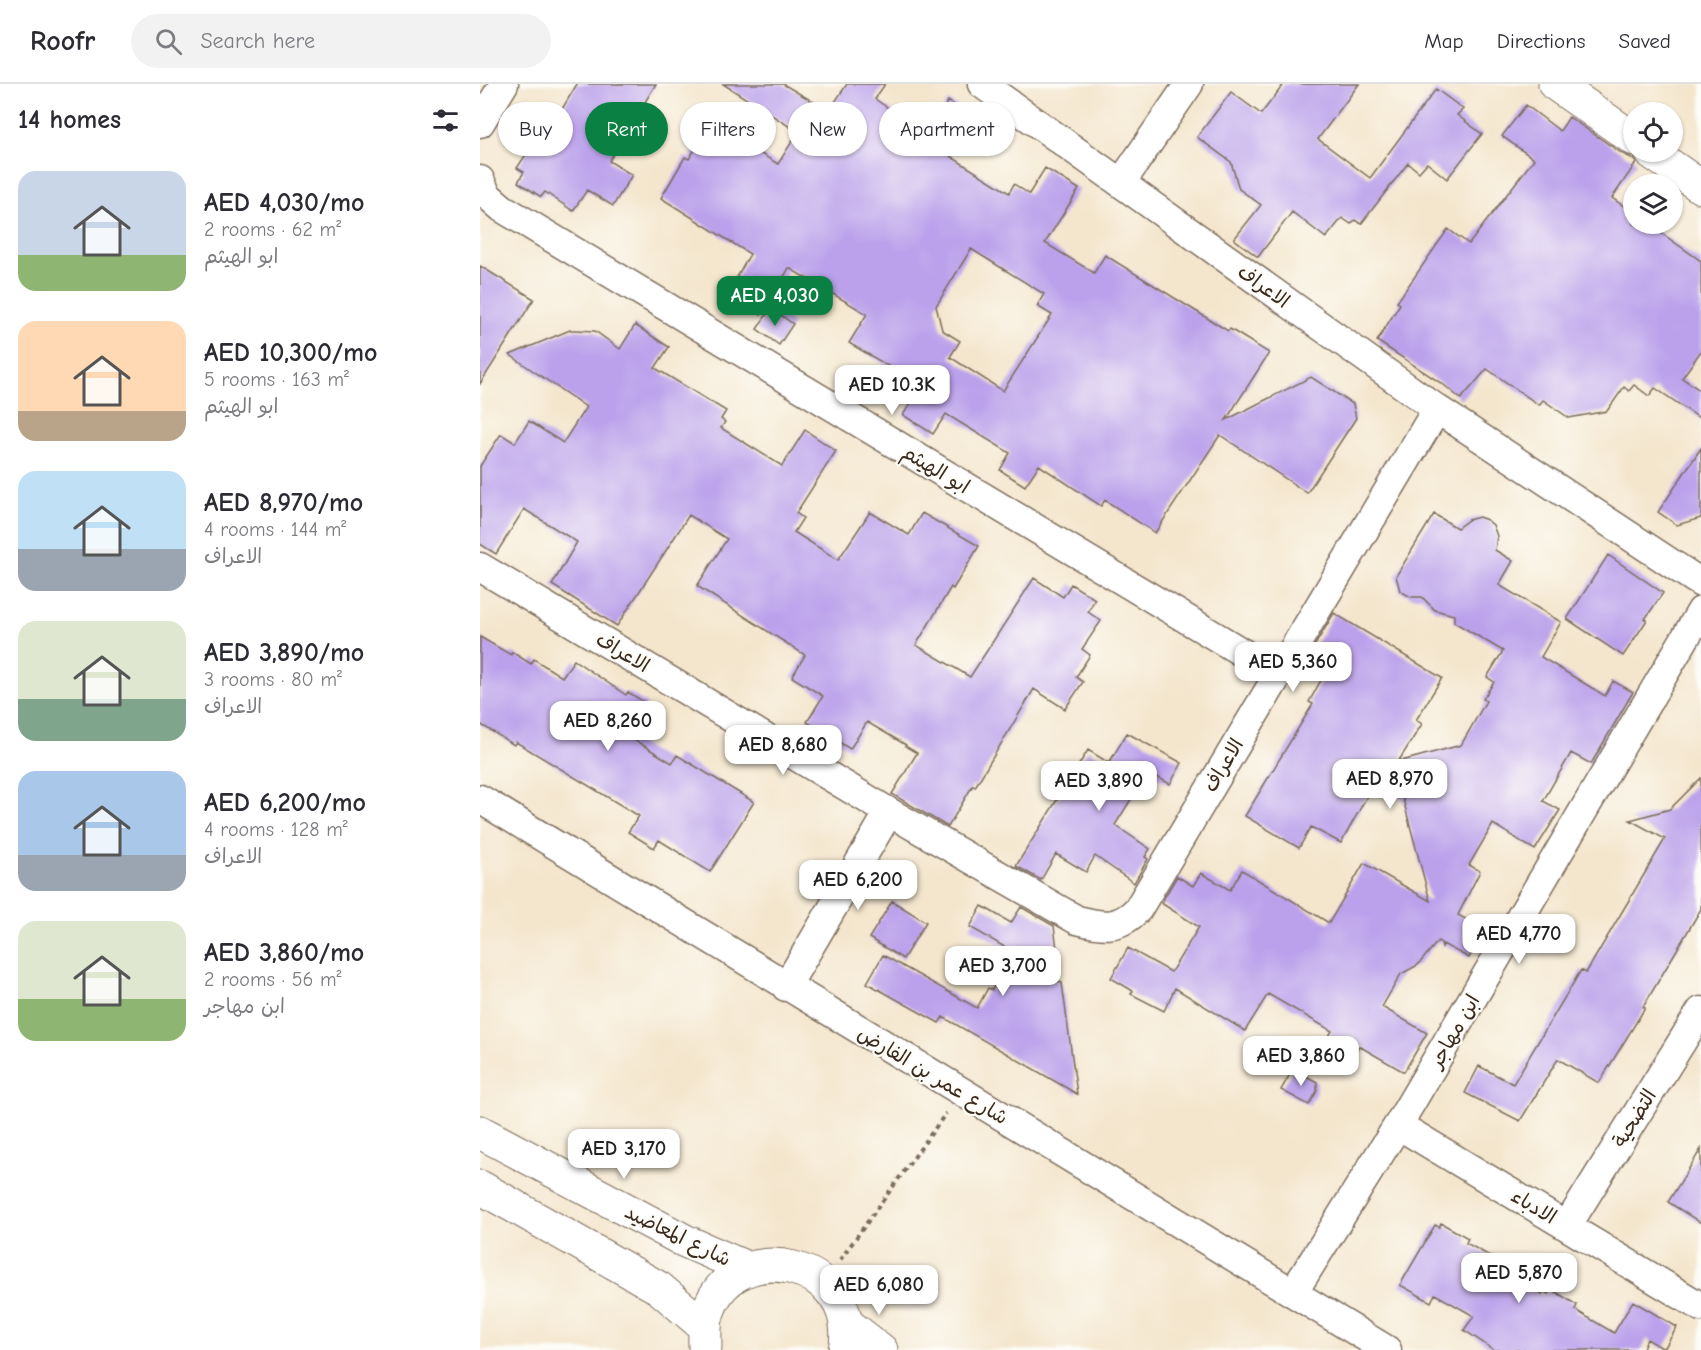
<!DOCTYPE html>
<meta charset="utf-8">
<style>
:root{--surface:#fff;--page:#f2f2f3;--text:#2b2b33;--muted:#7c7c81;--line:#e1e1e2;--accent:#0b8043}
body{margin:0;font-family:"Comic Neue","Playpen Sans Arabic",sans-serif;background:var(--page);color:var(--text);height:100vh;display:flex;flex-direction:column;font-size:22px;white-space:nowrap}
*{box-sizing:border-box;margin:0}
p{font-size:20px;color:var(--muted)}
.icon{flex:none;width:33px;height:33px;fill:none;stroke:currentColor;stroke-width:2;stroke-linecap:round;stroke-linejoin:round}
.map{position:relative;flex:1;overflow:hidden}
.side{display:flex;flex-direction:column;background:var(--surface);width:480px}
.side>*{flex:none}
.top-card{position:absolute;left:18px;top:18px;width:570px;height:54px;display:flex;gap:12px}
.fabs{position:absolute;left:1143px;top:18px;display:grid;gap:12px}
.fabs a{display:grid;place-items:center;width:60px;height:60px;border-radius:50%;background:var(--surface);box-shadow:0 2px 4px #0004;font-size:30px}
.price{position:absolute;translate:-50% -51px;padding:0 14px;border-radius:12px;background:#fff;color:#222;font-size:20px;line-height:39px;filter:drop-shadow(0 2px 3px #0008)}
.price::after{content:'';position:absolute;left:50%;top:36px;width:18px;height:14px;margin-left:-9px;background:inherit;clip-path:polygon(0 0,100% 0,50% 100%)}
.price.active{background:var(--accent);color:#fff}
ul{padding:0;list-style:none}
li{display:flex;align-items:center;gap:18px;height:150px;padding:0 18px}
li span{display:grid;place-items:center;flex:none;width:168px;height:120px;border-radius:18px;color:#555}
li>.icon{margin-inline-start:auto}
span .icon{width:72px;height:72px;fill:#fffc;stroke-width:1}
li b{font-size:26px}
h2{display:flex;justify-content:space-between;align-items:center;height:72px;padding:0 18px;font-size:26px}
.tag{padding:0 21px;border-radius:27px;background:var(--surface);box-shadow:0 2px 4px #0004;font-size:21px;line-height:54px}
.tag.active{background:var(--accent);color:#fff}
header{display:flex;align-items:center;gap:36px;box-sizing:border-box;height:84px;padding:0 30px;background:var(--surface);border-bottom:2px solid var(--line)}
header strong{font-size:28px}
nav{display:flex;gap:33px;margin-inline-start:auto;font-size:21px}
.search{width:420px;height:54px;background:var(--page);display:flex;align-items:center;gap:15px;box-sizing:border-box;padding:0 21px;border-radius:33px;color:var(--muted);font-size:22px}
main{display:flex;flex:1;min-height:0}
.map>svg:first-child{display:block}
.building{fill:#bba1eb;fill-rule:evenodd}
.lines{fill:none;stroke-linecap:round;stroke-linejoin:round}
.street-casing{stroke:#7c6c5b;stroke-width:31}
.secondary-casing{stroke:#7c6c5b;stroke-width:35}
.path{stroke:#7c6c5b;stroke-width:4;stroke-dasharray:4.5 4.5;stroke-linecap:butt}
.street{stroke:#fff;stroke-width:28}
.secondary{stroke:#fff;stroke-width:33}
.labels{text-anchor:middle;stroke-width:4.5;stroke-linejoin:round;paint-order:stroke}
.street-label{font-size:20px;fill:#3b2a1e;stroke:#fdfcf7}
</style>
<header>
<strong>Roofr</strong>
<div class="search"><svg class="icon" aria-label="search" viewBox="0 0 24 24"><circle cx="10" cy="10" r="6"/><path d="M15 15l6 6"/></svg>Search here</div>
<nav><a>Map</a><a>Directions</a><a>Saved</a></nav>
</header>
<main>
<section class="side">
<h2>14 homes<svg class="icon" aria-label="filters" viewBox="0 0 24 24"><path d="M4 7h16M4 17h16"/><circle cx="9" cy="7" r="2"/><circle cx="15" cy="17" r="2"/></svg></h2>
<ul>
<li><span style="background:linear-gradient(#c9d6e8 70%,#8fb573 0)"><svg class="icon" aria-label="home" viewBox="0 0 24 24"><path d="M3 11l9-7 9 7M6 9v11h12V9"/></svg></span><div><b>AED 4,030/mo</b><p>2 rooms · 62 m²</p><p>ابو الهيثم</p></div></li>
<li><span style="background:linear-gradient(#ffd9b3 75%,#b9a48a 0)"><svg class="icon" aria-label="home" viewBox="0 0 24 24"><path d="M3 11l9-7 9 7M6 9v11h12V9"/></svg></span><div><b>AED 10,300/mo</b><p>5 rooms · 163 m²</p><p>ابو الهيثم</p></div></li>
<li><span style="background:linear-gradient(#bfe0f5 65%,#9aa5b1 0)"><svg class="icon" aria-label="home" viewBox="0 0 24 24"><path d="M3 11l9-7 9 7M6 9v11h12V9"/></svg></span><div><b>AED 8,970/mo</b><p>4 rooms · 144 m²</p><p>الاعراف</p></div></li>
<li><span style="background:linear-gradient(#dfe7d0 65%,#7fa58c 0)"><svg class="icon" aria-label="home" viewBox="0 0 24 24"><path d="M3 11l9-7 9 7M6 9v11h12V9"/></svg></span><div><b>AED 3,890/mo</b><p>3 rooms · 80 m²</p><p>الاعراف</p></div></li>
<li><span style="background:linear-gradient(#a9c7e8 70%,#9aa5b1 0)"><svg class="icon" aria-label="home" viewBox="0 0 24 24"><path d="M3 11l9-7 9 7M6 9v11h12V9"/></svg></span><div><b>AED 6,200/mo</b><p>4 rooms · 128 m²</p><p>الاعراف</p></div></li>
<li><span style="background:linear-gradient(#dfe7d0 65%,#8fb573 0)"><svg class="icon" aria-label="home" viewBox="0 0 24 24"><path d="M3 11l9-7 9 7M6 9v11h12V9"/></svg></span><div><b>AED 3,860/mo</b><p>2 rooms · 56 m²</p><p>ابن مهاجر</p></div></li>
</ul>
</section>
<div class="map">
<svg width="1221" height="1266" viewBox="0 0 1221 1266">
<rect width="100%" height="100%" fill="#fdfcf7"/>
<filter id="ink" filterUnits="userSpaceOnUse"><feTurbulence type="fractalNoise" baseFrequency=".0167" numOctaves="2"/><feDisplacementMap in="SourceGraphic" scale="12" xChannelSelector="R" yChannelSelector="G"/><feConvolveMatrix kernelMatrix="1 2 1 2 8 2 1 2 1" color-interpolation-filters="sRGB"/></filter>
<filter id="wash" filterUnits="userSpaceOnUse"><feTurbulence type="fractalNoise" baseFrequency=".008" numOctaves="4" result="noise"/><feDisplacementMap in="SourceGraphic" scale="24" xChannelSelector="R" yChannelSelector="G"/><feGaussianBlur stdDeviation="1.35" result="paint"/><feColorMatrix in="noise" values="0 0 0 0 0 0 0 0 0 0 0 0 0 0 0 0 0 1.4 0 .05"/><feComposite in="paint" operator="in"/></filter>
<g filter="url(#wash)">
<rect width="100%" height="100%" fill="#f4e6cd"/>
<g id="blocks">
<path class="building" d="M 97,0 L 176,0 L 129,77 L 152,91 L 133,122 L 107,106 L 93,127 L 65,108 L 61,113 L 38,98 L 44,88 L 37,84 L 47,69 L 43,66 L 59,41 L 69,47 Z
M 243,0 L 303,0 L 349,27 L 367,0 L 405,0 L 395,15 L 447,50 L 468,17 L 494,33 L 470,72 L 529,109 L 534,100 L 549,110 L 565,84 L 599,105 L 565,159 L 614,189 L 625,171 L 748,247 L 750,245 L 789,269 L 746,336 L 831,293 L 873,320 L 876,334 L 827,409 L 740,351 L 675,449 L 625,416 L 621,422 L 559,381 L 545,402 L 520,386 L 530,369 L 466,330 L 453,350 L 423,331 L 442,302 L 369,259 L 387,230 L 309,184 L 281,231 L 247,211 L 270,170 L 181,114 L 205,73 L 209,75 L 231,40 L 298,80 L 318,48 ZM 491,165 L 564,210 L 557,222 L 572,231 L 523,307 L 470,273 L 480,257 L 462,246 L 456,222 Z
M 804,0 L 879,0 L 838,55 L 890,94 L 956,5 L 983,25 L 977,31 L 1002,50 L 967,95 L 947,79 L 939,88 L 928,79 L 881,140 L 875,136 L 871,140 L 862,134 L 846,154 L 812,128 L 778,173 L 754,155 L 781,121 L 759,105 L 751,78 L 717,53 L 751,8 L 781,30 Z
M 1046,21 L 1080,47 L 1089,33 L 1143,70 L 1154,75 L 1156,79 L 1132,114 L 1154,129 L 1154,140 L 1168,140 L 1221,177 L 1221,267 L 1202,294 L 1221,307 L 1221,335 L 1175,304 L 1169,312 L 1154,301 L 1149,307 L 1144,303 L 1127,327 L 1089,334 L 1063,316 L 1059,321 L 1007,285 L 981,315 L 964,301 L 897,257 L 920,220 L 917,218 L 968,145 L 989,160 L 1054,75 L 1022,52 Z
M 0,182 L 54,215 L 0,300 Z
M 291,224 L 313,240 L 299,261 L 277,245 Z
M 155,241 L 189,263 L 175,284 L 246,327 L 241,335 L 245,338 L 241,344 L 302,382 L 325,346 L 356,367 L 316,429 L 323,434 L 314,448 L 358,476 L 390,428 L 429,451 L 442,429 L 499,462 L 473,505 L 471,503 L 436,561 L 490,593 L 554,494 L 583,513 L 591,500 L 615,515 L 608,528 L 621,537 L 602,565 L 610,571 L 596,593 L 603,598 L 585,625 L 554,605 L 495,703 L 493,701 L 468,743 L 412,710 L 437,669 L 425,662 L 426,661 L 387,638 L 370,665 L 327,638 L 343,612 L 312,593 L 325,571 L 217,502 L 247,455 L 209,431 L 137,542 L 72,501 L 97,458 L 44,425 L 16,470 L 0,460 L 0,382 L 21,350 L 35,359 L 49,337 L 83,359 L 106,323 L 30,271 L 90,246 L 97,246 L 115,247 L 140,265 Z
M 1221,364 L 1221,434 L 1197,441 L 1178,428 Z
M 954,430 L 977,444 L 988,436 L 999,433 L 1007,436 L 1013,441 L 1017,452 L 1015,466 L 1033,477 L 1019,501 L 1081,538 L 1061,573 L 1125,612 L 1133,597 L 1153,608 L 1111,680 L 1091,669 L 1063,717 L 1080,726 L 1055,766 L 1013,740 L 989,781 L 1000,787 L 978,831 L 1004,845 L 989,874 L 963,860 L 962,863 L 961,859 L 958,857 L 938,881 L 921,890 L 902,923 L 947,949 L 924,988 L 879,962 L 875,970 L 847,955 L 852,947 L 788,910 L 765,947 L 695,904 L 684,927 L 651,910 L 653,907 L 631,894 L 648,864 L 691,888 L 719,843 L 681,819 L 697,792 L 713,802 L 721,789 L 750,806 L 762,786 L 849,839 L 884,779 L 950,817 L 923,715 L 895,698 L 861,759 L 831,743 L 819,764 L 765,732 L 833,620 L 829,618 L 851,578 L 832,566 L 854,529 L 962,594 L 936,636 L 942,640 L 918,678 L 981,661 L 1006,617 L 1003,615 L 1014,598 L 1007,593 L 1023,567 L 974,538 L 974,531 L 955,526 L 942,513 L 931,513 L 920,507 L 916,492 Z
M 1128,471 L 1183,509 L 1165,535 L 1167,536 L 1143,572 L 1087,535 Z
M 0,553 L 31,571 L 32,568 L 51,580 L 54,575 L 82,593 L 94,576 L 146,611 L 148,608 L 167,620 L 146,651 L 192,679 L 197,671 L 274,718 L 230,788 L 179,756 L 174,764 L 148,748 L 159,732 L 36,658 L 34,661 L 0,640 Z
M 647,649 L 702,679 L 690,700 L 668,688 L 635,741 L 670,765 L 665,773 L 668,775 L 654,799 L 615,772 L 606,788 L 576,770 L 561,796 L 536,782 L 608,666 L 629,679 Z
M 1221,694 L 1221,825 L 1163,923 L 1165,924 L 1119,999 L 1078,975 L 1040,1037 L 985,1009 L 999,982 L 1033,1000 L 1101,886 L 1106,889 L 1185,755 L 1150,736 L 1190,725 Z
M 412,817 L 446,838 L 423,875 L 389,854 Z
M 502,822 L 531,839 L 541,823 L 574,842 L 579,880 L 571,893 L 582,899 L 597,1010 L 463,933 L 459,939 L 387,899 L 403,871 L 497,924 L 508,904 L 512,906 L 535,869 L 490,843 Z
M 813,985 L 837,998 L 837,1007 L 829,1021 L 801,1006 Z
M 1221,1065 L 1221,1139 L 1188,1118 Z
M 961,1139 L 988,1154 L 986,1159 L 1008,1171 L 1062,1210 L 1064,1207 L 1068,1210 L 1071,1205 L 1097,1221 L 1095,1226 L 1134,1249 L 1153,1217 L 1197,1243 L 1184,1265 L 1167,1255 L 1162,1266 L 1014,1266 L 984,1246 L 994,1232 L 955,1210 L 951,1218 L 920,1201 L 955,1141 L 959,1143 Z"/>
</g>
</g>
<g filter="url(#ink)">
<use href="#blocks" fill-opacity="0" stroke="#7c6c5b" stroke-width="1.5"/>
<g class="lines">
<defs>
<path id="street" d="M 502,0 L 957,325 L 1221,499
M 0,39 L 24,0
M 0,96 L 7,111 L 22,124 L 798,590
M 641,99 L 709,0
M 0,483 L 409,728 L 597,836 C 622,842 638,846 658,825 L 957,325
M 0,715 L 907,1266
M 306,903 L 409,728
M 918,1041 L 1221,1223
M 1087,1142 L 1221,927
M 813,1209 L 918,1041 L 1221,527"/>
<path id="secondary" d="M 1075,0 L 1154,55
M 1171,68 L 1221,103
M 0,1048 L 205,1157 L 269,1185
M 0,1103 L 179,1204 L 225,1243
M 366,1239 L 401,1266
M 225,1263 C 225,1252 224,1241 227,1231 C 252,1146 383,1178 365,1266"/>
</defs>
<use href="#street" class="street-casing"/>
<use href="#secondary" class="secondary-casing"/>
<path class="path" d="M 360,1176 L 466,1029"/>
<use href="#street" class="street"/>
<use href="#secondary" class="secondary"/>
</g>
</g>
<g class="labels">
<g class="street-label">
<text transform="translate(784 202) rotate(36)" y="7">الاعراف</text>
<text transform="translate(456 385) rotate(31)" y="7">ابو الهيثم</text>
<text transform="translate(143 568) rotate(31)" y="7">الاعراف</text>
<text transform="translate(743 681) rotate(-59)" y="7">الاعراف</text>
<text transform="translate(974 947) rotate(-60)" y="7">ابن مهاجر</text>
<text transform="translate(453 991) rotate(31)" y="7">شارع عمر بن الفارض</text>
<text transform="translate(1154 1034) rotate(-58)" y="7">التضحية</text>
<text transform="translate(1054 1122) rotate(31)" y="7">الادباء</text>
<text transform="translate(198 1151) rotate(26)" y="7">شارع المعاضيد</text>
</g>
</g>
</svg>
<div class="fabs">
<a><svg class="icon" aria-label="locate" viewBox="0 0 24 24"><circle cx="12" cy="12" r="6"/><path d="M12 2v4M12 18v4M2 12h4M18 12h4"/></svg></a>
<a><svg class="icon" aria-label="layers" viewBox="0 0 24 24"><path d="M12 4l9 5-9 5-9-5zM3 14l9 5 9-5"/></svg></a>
</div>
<b class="price active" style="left:295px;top:243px">AED 4,030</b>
<b class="price" style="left:412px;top:332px">AED 10.3K</b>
<b class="price" style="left:813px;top:609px">AED 5,360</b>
<b class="price" style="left:128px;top:668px">AED 8,260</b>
<b class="price" style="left:303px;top:692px">AED 8,680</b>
<b class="price" style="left:910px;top:726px">AED 8,970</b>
<b class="price" style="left:619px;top:728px">AED 3,890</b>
<b class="price" style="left:378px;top:827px">AED 6,200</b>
<b class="price" style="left:1039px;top:881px">AED 4,770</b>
<b class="price" style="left:523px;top:913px">AED 3,700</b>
<b class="price" style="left:821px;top:1003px">AED 3,860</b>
<b class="price" style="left:144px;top:1096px">AED 3,170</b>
<b class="price" style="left:1039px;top:1220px">AED 5,870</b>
<b class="price" style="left:399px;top:1232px">AED 6,080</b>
<div class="top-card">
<a class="tag">Buy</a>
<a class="tag active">Rent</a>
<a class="tag">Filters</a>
<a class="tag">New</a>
<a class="tag">Apartment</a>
</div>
</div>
</main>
